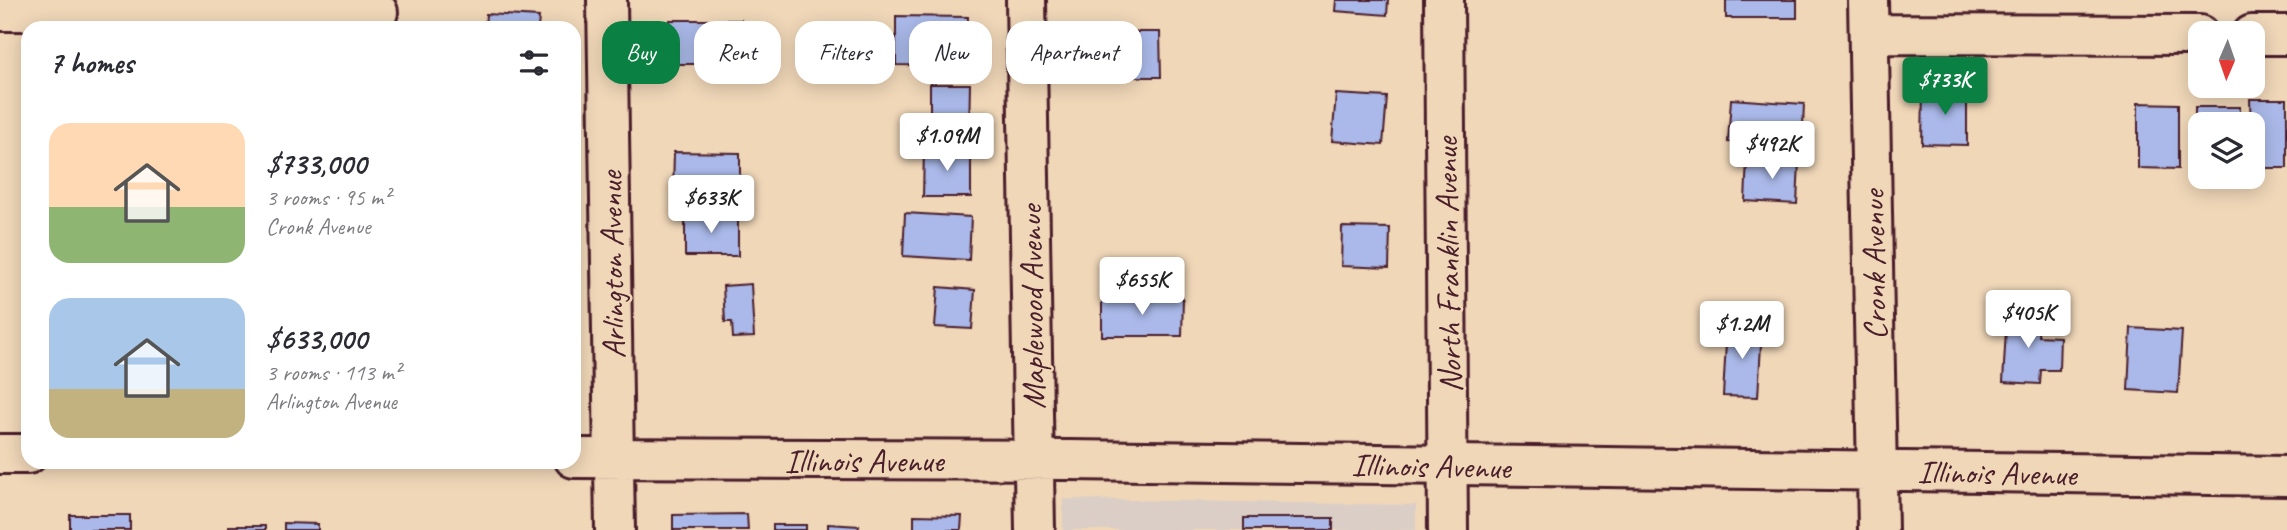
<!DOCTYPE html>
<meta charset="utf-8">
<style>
:root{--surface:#fff;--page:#f7f7f7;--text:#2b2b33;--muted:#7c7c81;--accent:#0b8043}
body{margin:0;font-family:Caveat,sans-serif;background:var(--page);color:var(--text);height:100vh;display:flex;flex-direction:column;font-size:26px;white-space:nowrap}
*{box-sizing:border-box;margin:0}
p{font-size:23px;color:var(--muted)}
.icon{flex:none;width:38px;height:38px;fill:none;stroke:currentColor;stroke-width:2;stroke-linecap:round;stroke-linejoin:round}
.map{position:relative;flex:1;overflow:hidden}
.drawer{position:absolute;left:21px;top:21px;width:560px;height:448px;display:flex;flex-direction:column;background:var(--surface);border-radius:21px;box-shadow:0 4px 18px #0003}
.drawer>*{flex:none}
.top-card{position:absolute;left:602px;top:21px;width:665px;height:63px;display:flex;gap:14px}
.needle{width:46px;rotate:182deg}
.fabs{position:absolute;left:2188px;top:21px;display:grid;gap:14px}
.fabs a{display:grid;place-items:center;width:77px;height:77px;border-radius:14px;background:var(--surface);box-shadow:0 4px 18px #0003;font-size:35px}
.price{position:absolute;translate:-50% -60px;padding:0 16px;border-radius:7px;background:#fff;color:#222;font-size:23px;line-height:46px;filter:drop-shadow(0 2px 4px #0008)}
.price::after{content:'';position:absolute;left:50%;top:42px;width:21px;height:16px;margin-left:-10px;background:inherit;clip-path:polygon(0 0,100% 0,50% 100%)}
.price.selected{background:var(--accent);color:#fff}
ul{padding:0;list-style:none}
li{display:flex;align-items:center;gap:21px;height:175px;padding:0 28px}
li span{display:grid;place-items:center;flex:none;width:196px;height:140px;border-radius:21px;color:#555}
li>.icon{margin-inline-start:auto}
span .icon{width:84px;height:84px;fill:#fffc;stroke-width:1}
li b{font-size:30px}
h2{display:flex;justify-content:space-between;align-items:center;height:84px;padding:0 28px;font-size:30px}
.pill{padding:0 24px;border-radius:21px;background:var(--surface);box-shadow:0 4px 18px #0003;font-size:24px;line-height:63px}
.pill.selected{background:var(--accent);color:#fff}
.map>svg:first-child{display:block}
.built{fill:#dbcec7}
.building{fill:#aab9e9;stroke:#4a1f2b;stroke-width:2}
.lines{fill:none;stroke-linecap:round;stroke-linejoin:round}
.street-casing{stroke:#4a1f2b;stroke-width:44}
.secondary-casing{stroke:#4a1f2b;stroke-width:44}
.street{stroke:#f0d7b8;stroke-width:38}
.secondary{stroke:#f0d7b8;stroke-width:38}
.labels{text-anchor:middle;stroke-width:5;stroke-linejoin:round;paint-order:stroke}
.street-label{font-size:33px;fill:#4a1f2b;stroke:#f0d7b8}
</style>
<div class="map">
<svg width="2287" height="530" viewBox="0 0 2287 530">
<rect width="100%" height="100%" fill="#f0d7b8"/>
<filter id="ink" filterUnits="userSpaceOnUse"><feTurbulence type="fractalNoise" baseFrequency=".0143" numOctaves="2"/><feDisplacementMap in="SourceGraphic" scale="14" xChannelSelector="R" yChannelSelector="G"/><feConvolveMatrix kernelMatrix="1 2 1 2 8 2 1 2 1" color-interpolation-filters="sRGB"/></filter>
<g filter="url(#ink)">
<path class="built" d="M 1063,499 L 1416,505 L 1416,530 L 1063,530 Z"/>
<path class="building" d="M 1336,0 L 1388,0 L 1387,15 L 1335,11 Z
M 1726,0 L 1797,0 L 1797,18 L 1726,18 Z
M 486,14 L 539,17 L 538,28 L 485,28 Z
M 896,16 L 968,17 L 968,66 L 896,65 Z
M 670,20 L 741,20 L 741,64 L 670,64 Z
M 1086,32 L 1160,32 L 1161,77 L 1086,77 Z
M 930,84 L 970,84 L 969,132 L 930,131 Z
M 1923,89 L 1967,89 L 1967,145 L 1922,144 Z
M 1336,94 L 1387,97 L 1383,145 L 1332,141 Z
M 1731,99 L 1804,104 L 1802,147 L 1728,142 Z
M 2250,99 L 2287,99 L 2287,168 L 2252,168 Z
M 2138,103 L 2178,104 L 2178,169 L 2138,168 Z
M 2195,107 L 2240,107 L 2240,124 L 2200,124 L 2200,152 L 2195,152 Z
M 924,148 L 971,149 L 971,197 L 923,197 Z
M 674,152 L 740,153 L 740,194 L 673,193 Z
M 1747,158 L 1799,161 L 1797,204 L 1745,201 Z
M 685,213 L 738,214 L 738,256 L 685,256 Z
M 905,213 L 971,217 L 969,260 L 903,256 Z
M 1342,227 L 1390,228 L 1389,268 L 1341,266 Z
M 751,284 L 754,337 L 733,338 L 732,322 L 725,322 L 723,286 Z
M 938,287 L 975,290 L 972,329 L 935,327 Z
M 1102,297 L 1183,298 L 1182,336 L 1102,336 Z
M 2007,312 L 2039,314 L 2038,336 L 2060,337 L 2059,370 L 2041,370 L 2040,384 L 2003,382 Z
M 1727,325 L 1762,327 L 1758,397 L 1723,396 Z
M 2131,328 L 2182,331 L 2178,393 L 2128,390 Z
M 747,514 L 748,530 L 673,530 L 673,515 Z
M 70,515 L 130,515 L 130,530 L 70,530 Z
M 914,515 L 962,516 L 961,530 L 914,530 Z
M 1244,518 L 1333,518 L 1333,530 L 1244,530 Z
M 284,523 L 318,524 L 318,530 L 284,530 Z
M 828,524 L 859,526 L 858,530 L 828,530 Z
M 773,525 L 806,525 L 806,530 L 773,530 Z
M 229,526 L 265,526 L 265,530 L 229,530 Z"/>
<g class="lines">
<defs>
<path id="street" d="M 607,0 L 615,530
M 1026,0 L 1035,530
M 1868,0 L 1878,530
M 0,11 L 378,12
M 1869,34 L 2200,35
M 2252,35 L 2287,35
M 0,454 L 28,454
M 574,458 L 1070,460 L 2287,476"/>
<path id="secondary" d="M 1444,0 L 1448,530"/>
</defs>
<use href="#street" class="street-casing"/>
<use href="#secondary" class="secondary-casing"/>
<use href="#street" class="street"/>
<use href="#secondary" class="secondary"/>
</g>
</g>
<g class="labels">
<g class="street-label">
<text transform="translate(611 265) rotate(-91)" y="12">Arlington Avenue</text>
<text transform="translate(1447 265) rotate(-91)" y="12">North Franklin Avenue</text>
<text transform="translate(1873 265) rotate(-91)" y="12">Cronk Avenue</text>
<text transform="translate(1031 307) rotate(-91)" y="12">Maplewood Avenue</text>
<text x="864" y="472">Illinois Avenue</text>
<text transform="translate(1431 465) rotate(1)" y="12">Illinois Avenue</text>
<text transform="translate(1997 472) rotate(1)" y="12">Illinois Avenue</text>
</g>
</g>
</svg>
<div class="fabs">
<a><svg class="needle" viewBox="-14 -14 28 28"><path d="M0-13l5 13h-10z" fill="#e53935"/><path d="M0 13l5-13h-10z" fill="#7c7c81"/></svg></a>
<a><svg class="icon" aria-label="layers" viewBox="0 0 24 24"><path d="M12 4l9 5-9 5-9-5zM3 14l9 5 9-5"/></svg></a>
</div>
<b class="price selected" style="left:1945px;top:117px">$733K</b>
<b class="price" style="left:947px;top:173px">$1.09M</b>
<b class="price" style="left:1772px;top:181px">$492K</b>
<b class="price" style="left:711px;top:235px">$633K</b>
<b class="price" style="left:1142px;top:317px">$655K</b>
<b class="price" style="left:2028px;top:350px">$405K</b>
<b class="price" style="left:1742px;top:361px">$1.2M</b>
<div class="top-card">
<a class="pill selected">Buy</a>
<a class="pill">Rent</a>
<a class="pill">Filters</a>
<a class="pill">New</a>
<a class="pill">Apartment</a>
</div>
<section class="drawer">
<h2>7 homes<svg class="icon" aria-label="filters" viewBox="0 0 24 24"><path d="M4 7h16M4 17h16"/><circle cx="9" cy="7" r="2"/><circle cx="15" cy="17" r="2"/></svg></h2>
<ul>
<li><span style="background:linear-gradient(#ffd9b3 60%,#8fb573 0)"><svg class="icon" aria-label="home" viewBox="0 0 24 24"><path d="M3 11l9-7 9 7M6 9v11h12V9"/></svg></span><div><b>$733,000</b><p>3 rooms · 95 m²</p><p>Cronk Avenue</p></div></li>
<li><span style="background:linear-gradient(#a9c7e8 65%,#c2b280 0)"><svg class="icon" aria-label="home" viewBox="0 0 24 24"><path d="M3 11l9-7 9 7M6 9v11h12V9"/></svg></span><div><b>$633,000</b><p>3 rooms · 113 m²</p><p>Arlington Avenue</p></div></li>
</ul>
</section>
</div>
